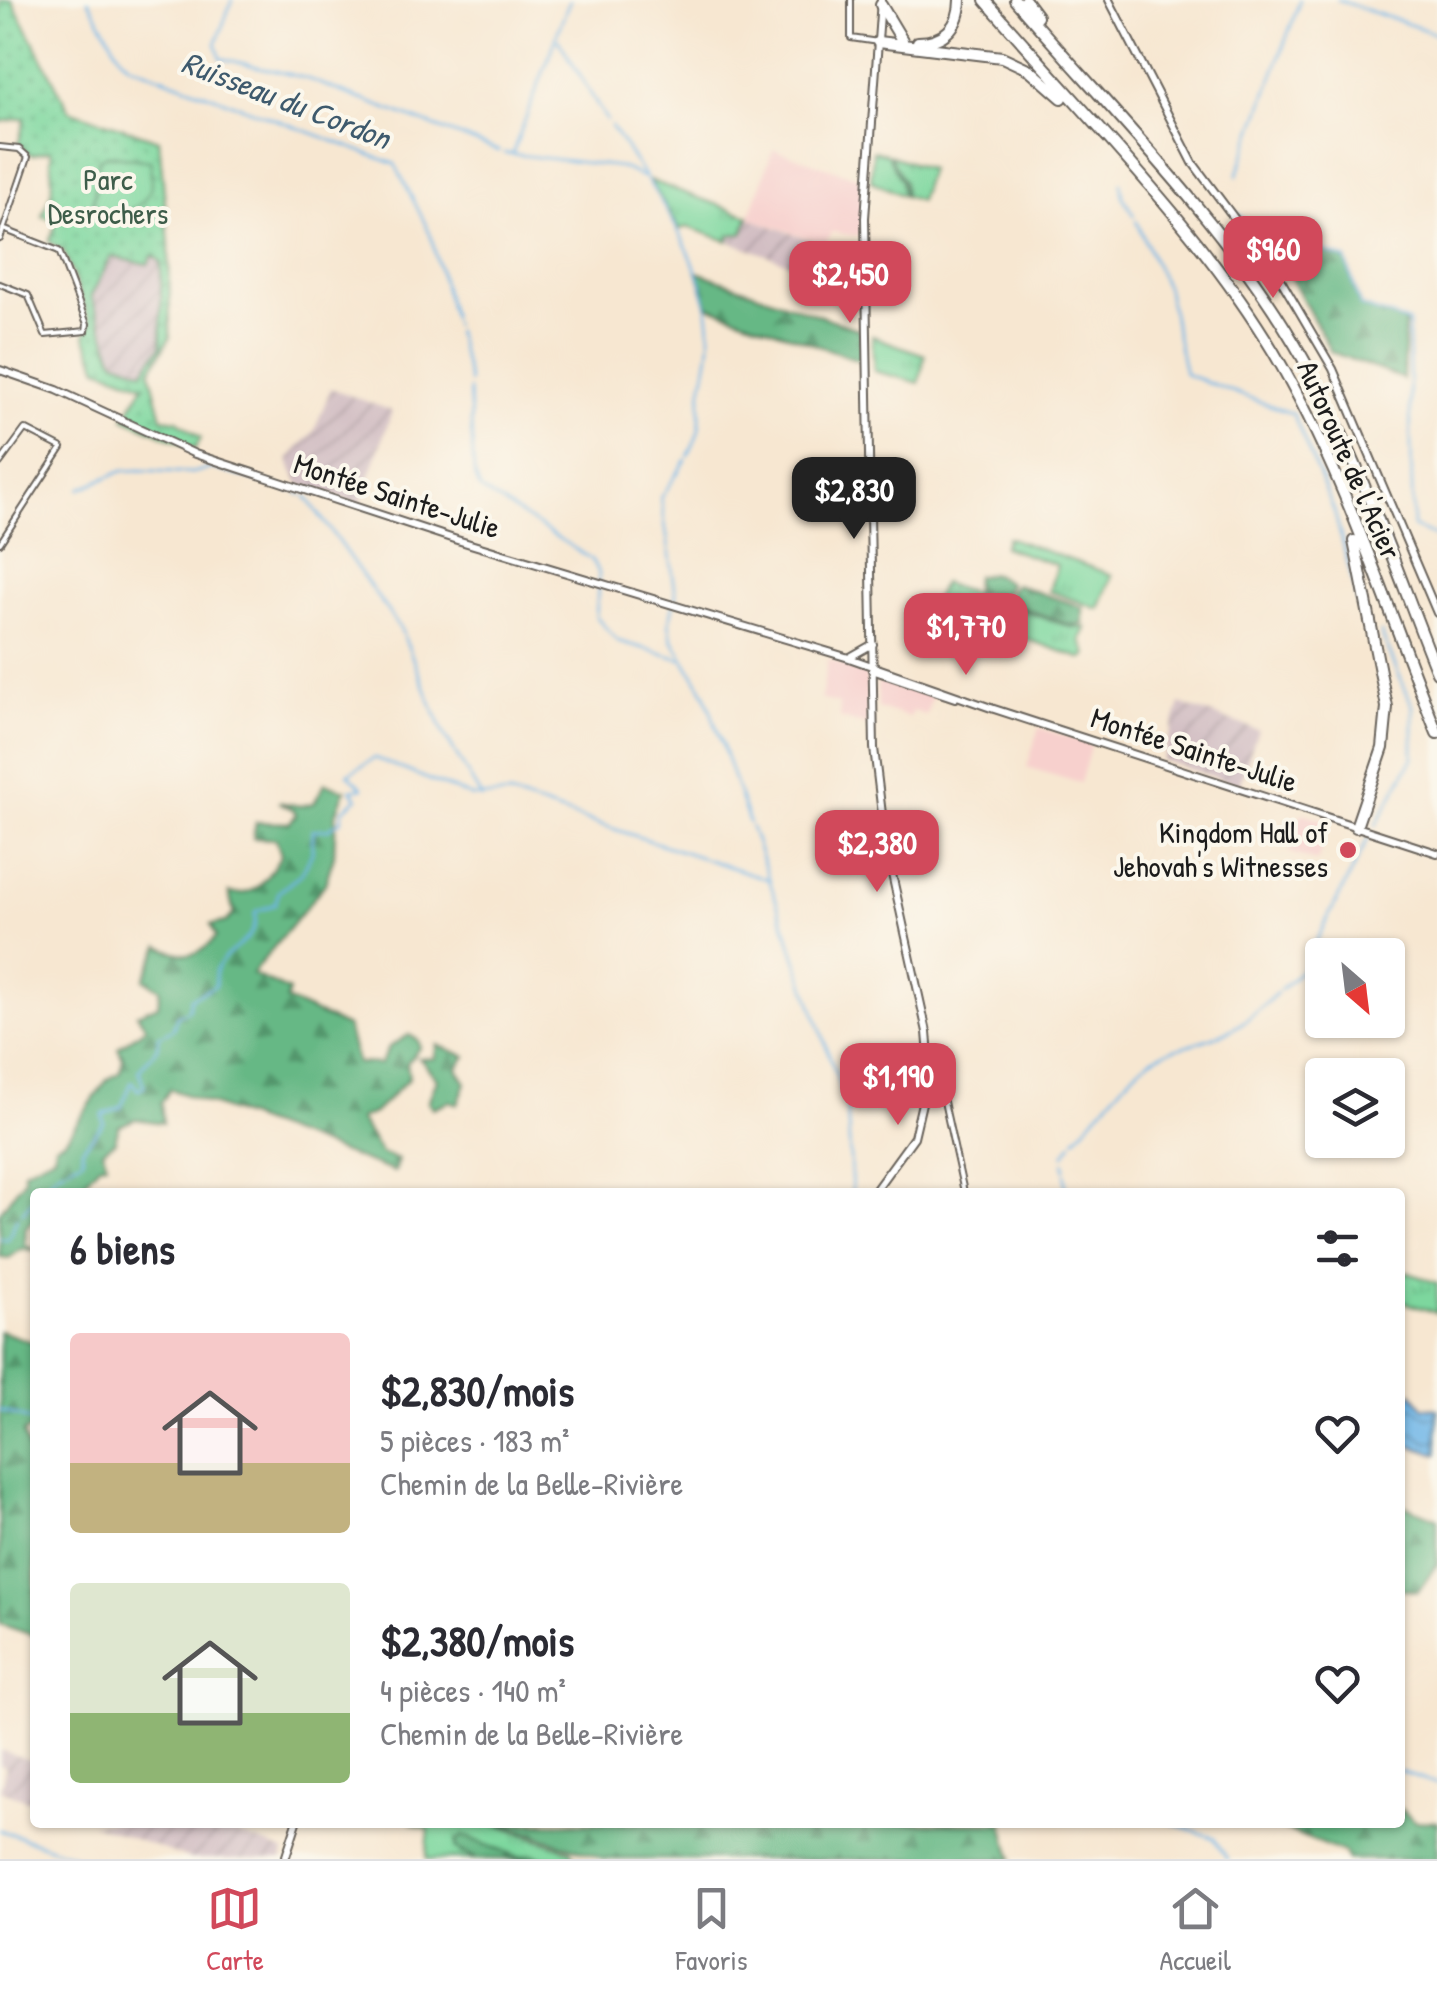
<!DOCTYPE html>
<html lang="fr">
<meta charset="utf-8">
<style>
:root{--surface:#fff;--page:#f2f2f3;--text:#2b2b33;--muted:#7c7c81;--line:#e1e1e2;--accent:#d1495b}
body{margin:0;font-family:"Patrick Hand",sans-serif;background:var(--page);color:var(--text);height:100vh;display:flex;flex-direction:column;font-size:38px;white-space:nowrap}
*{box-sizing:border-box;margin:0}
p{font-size:32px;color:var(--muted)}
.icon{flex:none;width:55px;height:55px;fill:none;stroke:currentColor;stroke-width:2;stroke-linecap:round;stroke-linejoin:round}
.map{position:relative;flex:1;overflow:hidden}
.drawer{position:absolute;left:30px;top:1188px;width:1375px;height:640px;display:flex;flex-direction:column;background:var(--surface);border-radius:10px;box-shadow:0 2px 8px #0004}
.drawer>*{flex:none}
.needle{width:65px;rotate:152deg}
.buttons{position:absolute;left:1305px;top:938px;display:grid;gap:20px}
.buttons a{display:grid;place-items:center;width:100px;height:100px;border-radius:10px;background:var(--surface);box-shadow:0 2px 8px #0004;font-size:50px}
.price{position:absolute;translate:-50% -85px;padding:0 22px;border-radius:20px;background:var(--accent);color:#fff;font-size:32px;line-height:65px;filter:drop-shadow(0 2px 5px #0008)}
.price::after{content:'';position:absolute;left:50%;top:60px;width:30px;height:22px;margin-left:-15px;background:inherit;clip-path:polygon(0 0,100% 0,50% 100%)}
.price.selected{background:#222;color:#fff}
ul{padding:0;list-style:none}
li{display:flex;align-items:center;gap:30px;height:250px;padding:0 40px}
li span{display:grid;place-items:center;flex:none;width:280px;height:200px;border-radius:10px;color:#555}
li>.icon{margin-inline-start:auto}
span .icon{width:120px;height:120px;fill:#fffc;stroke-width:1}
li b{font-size:42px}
h2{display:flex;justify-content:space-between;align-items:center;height:120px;padding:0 40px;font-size:42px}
.menu{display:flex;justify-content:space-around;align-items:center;height:140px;border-top:2px solid var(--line);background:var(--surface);font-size:28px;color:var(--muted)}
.menu a{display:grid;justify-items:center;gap:5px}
.menu .selected{color:var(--accent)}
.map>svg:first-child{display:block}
.built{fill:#f7d0cd}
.industrial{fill:url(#industrial-furrows)}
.grass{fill:url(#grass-tufts);stroke:#4c7a5d;stroke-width:2.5}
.forest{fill:url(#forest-firs);stroke:#416a50;stroke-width:2.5}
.park{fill:url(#park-dots);stroke:#4c7a5d;stroke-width:2.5;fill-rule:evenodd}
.garden{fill:#7dd79e;stroke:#4c7a5d;stroke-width:2.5}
.water{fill:url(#water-waves);stroke:#466982;stroke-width:2.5}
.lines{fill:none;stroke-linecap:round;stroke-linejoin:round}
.stream{stroke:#70b6e7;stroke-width:2.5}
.street-casing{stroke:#69635b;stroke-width:8}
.secondary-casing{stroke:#69635b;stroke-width:10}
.highway-casing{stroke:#69635b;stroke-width:14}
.street{stroke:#fff;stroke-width:4}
.secondary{stroke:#fff;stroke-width:6}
.highway{stroke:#fff;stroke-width:10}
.poi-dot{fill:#d1495b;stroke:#fbf7ec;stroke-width:4}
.labels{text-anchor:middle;stroke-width:8;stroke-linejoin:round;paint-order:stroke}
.park-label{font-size:30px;fill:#3e5d4a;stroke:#fbf7ec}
.street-label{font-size:30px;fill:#1c1c1c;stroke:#fbf7ec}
.poi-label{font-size:30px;fill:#1c1c1c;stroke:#fbf7ec;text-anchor:end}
.water-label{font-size:32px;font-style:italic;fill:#3e5a6d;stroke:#fbf7ec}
</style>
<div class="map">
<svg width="1437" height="1859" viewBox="0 0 1437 1859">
<defs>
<pattern id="industrial-furrows" width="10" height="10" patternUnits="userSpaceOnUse" patternTransform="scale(2.5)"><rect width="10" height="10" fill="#d2bec3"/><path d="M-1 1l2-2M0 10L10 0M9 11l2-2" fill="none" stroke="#b4a3a7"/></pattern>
<pattern id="grass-tufts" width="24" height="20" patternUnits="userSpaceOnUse" patternTransform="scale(2.5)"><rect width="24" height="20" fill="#7dd79e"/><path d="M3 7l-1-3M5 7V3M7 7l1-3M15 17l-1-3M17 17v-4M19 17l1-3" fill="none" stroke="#6bb888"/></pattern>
<pattern id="forest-firs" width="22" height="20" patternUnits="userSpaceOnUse" patternTransform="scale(2.5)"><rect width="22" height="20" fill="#66b885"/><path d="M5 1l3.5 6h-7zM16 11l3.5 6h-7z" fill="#53956c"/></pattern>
<pattern id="park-dots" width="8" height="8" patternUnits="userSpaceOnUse" patternTransform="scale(2.5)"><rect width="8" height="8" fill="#7dd79e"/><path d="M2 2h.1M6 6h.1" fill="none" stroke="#6bb888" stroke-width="1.8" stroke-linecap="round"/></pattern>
<pattern id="water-waves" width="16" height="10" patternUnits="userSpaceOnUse" patternTransform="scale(2.5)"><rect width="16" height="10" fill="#70b6e7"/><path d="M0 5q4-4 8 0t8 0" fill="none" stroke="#5b93ba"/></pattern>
</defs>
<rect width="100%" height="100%" fill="#fbf7ec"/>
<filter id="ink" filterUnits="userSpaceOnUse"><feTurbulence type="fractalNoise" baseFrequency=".01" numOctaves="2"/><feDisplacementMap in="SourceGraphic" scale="20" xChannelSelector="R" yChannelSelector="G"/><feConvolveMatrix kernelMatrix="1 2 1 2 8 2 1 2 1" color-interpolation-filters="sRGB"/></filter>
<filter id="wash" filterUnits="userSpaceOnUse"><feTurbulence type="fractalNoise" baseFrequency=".0048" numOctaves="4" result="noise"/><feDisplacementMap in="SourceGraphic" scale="40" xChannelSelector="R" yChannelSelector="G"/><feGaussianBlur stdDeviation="2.25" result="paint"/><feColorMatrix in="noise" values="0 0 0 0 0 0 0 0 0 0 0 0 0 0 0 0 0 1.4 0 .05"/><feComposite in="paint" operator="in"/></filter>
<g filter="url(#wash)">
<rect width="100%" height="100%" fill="#f7e7d1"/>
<path class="built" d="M 773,149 L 864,180 L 862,237 L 832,232 L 825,244 L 749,218 Z
M 828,659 L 867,674 L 869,727 L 840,718 L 839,704 L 821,699 Z
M 882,679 L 933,693 L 926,715 L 913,711 L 910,717 L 878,708 L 877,685 Z
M 1039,728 L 1091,744 L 1080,783 L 1027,767 Z
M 1302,813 L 1330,822 L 1317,862 L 1289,852 Z"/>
<path class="industrial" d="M 749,218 L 854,256 L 855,287 L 728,241 L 730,236 L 743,233 Z
M 153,255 L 161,262 L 161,346 L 143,371 L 114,360 L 91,295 L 112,257 L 148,264 Z
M 331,388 L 392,411 L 360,504 L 299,485 L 288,459 L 314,431 Z
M 1180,704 L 1258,730 L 1239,785 L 1162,760 Z
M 0,1750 L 35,1762 L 35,1803 L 0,1790 L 6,1767 L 0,1765 Z
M 89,1823 L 208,1823 L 284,1851 L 282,1859 L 190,1859 Z"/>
<path class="grass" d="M 873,151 L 887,154 L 901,181 L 903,196 L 871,181 Z
M 889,155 L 929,169 L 919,201 L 905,196 L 904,182 Z
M 649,180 L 749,216 L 743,233 L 730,235 L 728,241 L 687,227 L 680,229 Z
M 872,336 L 925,355 L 919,383 L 874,371 Z
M 1007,537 L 1112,575 L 1099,609 L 1049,591 L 1057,565 L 1003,547 Z
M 942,583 L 1070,627 L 1086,628 L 1081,640 L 1087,654 L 1083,659 L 932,606 Z
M 1400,1270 L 1437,1283 L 1437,1313 L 1400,1301 Z
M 411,1823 L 492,1823 L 571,1851 L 576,1859 L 522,1858 L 496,1848 L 462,1853 L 477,1859 L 430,1859 L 426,1858 L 429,1829 Z"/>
<path class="forest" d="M 1265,229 L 1346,260 L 1360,306 L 1405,322 L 1403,379 L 1331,352 Z
M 697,272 L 860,330 L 861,361 L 708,306 Z
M 994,574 L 1009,583 L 1002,597 L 974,591 L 975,576 Z
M 1016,584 C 1037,594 1060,598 1083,608 L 1083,624 L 1070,625 L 1012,604 L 1009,591 Z
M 325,783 L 345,790 L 336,814 L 334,856 L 325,884 L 252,974 L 289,991 L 286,1000 L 347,1027 L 357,1063 L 380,1064 L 389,1047 L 409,1035 L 418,1040 L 420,1047 L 407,1063 L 409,1078 L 374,1113 L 359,1119 L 381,1153 L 398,1160 L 394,1172 L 170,1089 L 161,1103 L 163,1123 L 135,1119 L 119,1126 L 115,1141 L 103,1150 L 106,1164 L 99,1165 L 85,1181 L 86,1192 L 35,1192 L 35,1219 L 26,1227 L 25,1244 L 35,1250 L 21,1249 L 9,1258 L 0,1257 L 0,1212 L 24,1179 L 24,1170 L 54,1155 L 55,1145 L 65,1140 L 107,1080 L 120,1072 L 123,1059 L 118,1048 L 146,1027 L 137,1014 L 158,1005 L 160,989 L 144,979 L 160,946 C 185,958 198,959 216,937 L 211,925 L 226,922 L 234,914 L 229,893 C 257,898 268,876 281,855 L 276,839 L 253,838 L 256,822 L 289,823 L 296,815 L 294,810 L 278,802 L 301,806 L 314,803 Z
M 437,1045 L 466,1056 L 457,1069 L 466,1083 L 458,1104 L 449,1101 L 433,1108 L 428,1102 L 437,1079 L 419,1058 L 434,1059 Z
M 0,1331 L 35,1343 L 35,1432 L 33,1428 L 23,1433 L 35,1472 L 35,1636 L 0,1624 Z
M 1400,1504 L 1437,1518 L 1437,1564 L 1418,1592 L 1400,1589 Z
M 1400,1809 L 1415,1821 L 1437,1822 L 1437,1859 L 1348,1859 L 1344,1853 L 1270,1823 L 1400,1822 Z
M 500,1823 L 1003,1823 L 1012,1859 L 604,1859 Z
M 464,1836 L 517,1857 L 532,1854 L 546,1859 L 477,1859 L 456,1849 L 456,1840 Z"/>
<path class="park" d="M 0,0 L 12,0 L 69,110 L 159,140 L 169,244 L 170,337 L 150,371 L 162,418 L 177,420 L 201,438 L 195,449 L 124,418 L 144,385 L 99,368 L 85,336 L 91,324 L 64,251 L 49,242 L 57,221 L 42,216 L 52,191 L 51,150 L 32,155 L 18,145 L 25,118 L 0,122 ZM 153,255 L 161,262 L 161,346 L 143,371 L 114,360 L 91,296 L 111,257 L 148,264 Z"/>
<path class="garden" d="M 107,155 L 151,161 L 151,189 C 140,213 116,219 93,205 L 99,159 Z"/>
<path class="water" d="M 1412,1393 L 1423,1407 L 1437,1409 L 1437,1454 L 1400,1443 L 1400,1402 Z"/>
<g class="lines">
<path class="stream" d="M 88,0 L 121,57 L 130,65 L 395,164 L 430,233 L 469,382
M 232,0 L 216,44 L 221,58 L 305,78 L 499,151
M 1338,0 L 1437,34
M 556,36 L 570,0
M 558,39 L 607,121
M 611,126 C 651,188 713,264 710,343 C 709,359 705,374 702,389 C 697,423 706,421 688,456
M 504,153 L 620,167 L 643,177
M 512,154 L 556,39
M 1237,176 L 1300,0
M 1121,183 L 1123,197 L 1134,216
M 1236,213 L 1252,227 L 1346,259 L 1360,306 L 1408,322 L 1413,527 L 1437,537
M 1136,221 L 1167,290 L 1185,374 L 1293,414 L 1334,511 L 1366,632
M 469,390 L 474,473 L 480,489 L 591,559 L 599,573 L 596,617 L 618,641 L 681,659
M 686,460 L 661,498 L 676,594 L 669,623 L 672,639 L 705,694 L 749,823
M 275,486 L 292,491
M 80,489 L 122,471 L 140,470 L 192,473 L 212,468 L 270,484
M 298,493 L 302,495
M 306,496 L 401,630 L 444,734 L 482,798
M 1376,825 L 1413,758 L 1413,707 L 1381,633
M 751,827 L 847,1107 L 852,1192
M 1280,990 L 1302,969 L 1369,837
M 1127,1080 C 1159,1043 1186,1051 1226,1032 C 1246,1023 1261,1007 1277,993
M 1075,1139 L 1125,1082
M 1064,1155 L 1072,1143
M 1064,1162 L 1065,1170
M 1065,1174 L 1066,1192
M 43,1192 L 55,1174 L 83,1159 L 82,1149 L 104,1123 L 102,1115 L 121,1107 L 132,1082 L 138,1090 L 144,1086 L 139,1070 L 157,1048 L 159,1036 L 173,1029 L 177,1016 L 188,1010 L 191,998 L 215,986 C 216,981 214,975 216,970 C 226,947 260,942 255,912 L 275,904 L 279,892 L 302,873 L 312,853 L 313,830 L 328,829 L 341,821 L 343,810 L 358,798 L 351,790 L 363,788 L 348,774 L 375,758 L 472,797 L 510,795 L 770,880
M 22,1213 L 35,1197
M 0,1238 L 8,1239 L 17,1218
M 0,1410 L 35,1422
M 1400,1771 L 1437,1784
M 1170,1822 L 1214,1838 L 1227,1859
M 0,1830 L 83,1859"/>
</g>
</g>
<g filter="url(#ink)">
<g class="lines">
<defs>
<path id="street" d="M 851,0 L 851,38 L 878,42
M 0,147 L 19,149 L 28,157 L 0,239
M 0,284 L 28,295 L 45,335 L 86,331 L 87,324 L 59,251 L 3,229
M 0,463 L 25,429 L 62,448 L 0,543
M 930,1069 L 939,1079 L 964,1192"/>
<path id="secondary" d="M 1109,0 L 1193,163 L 1282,282 L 1333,369 L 1437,613
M 0,370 L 57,390 L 195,454 L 457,540 L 849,658 L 994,709
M 850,657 L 873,644
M 872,670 L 955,698
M 991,708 L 1437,853
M 874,1192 L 914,1137 L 930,1069 L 927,1032 L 886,847 L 874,748 L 865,218 L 881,0
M 285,1859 L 297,1822"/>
<path id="highway" d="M 985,0 C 1080,110 1198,226 1273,351 C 1343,469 1386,605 1437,733
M 1015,0 C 1110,110 1220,217 1294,343 C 1355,445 1393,562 1437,672
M 1025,0 L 1037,16
M 881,5 L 902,40
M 878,42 L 1002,57 L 1030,70 L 1062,98
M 918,42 C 944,42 960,26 960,0
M 1354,541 L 1387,707 L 1383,748 L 1356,827"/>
</defs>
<use href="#street" class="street-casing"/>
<use href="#secondary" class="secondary-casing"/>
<use href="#highway" class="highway-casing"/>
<use href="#street" class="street"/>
<use href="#secondary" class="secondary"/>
<use href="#highway" class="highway"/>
</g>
</g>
<circle class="poi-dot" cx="1348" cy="850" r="10"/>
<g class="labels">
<g class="park-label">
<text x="108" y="190">Parc<tspan x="108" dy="34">Desrochers</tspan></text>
</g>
<g class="street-label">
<text transform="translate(1349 460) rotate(66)" y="10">Autoroute de l'Acier</text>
<text transform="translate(397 496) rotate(18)" y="10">Montée Sainte-Julie</text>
<text transform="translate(1194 750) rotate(18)" y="10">Montée Sainte-Julie</text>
</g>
<g class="poi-label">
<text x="1328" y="843">Kingdom Hall of<tspan x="1328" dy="34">Jehovah's Witnesses</tspan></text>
</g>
<g class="water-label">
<text transform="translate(286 100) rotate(21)" y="11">Ruisseau du Cordon</text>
</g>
</g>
</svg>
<div class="buttons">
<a><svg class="needle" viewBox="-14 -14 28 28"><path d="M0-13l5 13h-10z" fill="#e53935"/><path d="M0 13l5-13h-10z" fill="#7c7c81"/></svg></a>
<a><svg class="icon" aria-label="layers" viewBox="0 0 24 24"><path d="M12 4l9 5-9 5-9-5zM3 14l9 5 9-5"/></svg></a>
</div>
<b class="price" style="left:1273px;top:301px">$960</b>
<b class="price" style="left:850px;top:326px">$2,450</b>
<b class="price selected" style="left:854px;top:542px">$2,830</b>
<b class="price" style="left:966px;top:678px">$1,770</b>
<b class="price" style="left:877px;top:895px">$2,380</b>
<b class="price" style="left:898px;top:1128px">$1,190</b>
<section class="drawer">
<h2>6 biens<svg class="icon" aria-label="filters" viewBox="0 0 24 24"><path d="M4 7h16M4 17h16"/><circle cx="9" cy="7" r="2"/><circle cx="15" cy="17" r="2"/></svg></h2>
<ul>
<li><span style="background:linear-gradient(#f6c9c9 65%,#c2b280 0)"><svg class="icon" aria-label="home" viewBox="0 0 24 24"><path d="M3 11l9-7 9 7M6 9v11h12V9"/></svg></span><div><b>$2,830/mois</b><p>5 pièces · 183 m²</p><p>Chemin de la Belle-Rivière</p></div><svg class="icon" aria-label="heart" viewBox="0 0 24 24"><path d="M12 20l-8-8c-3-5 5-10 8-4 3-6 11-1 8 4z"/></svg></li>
<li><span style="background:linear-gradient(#dfe7d0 65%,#8fb573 0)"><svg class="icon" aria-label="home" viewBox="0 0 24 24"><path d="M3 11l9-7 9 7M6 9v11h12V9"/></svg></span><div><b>$2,380/mois</b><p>4 pièces · 140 m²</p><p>Chemin de la Belle-Rivière</p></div><svg class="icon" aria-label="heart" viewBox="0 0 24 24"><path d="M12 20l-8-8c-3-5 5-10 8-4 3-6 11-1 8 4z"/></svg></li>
</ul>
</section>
</div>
<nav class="menu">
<a class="selected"><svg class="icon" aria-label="map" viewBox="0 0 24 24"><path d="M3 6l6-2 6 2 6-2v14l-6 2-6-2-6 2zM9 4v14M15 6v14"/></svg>Carte</a>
<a><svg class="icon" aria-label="saved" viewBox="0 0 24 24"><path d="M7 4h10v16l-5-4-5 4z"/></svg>Favoris</a>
<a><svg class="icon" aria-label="home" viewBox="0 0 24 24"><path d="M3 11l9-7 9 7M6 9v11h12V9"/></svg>Accueil</a>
</nav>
